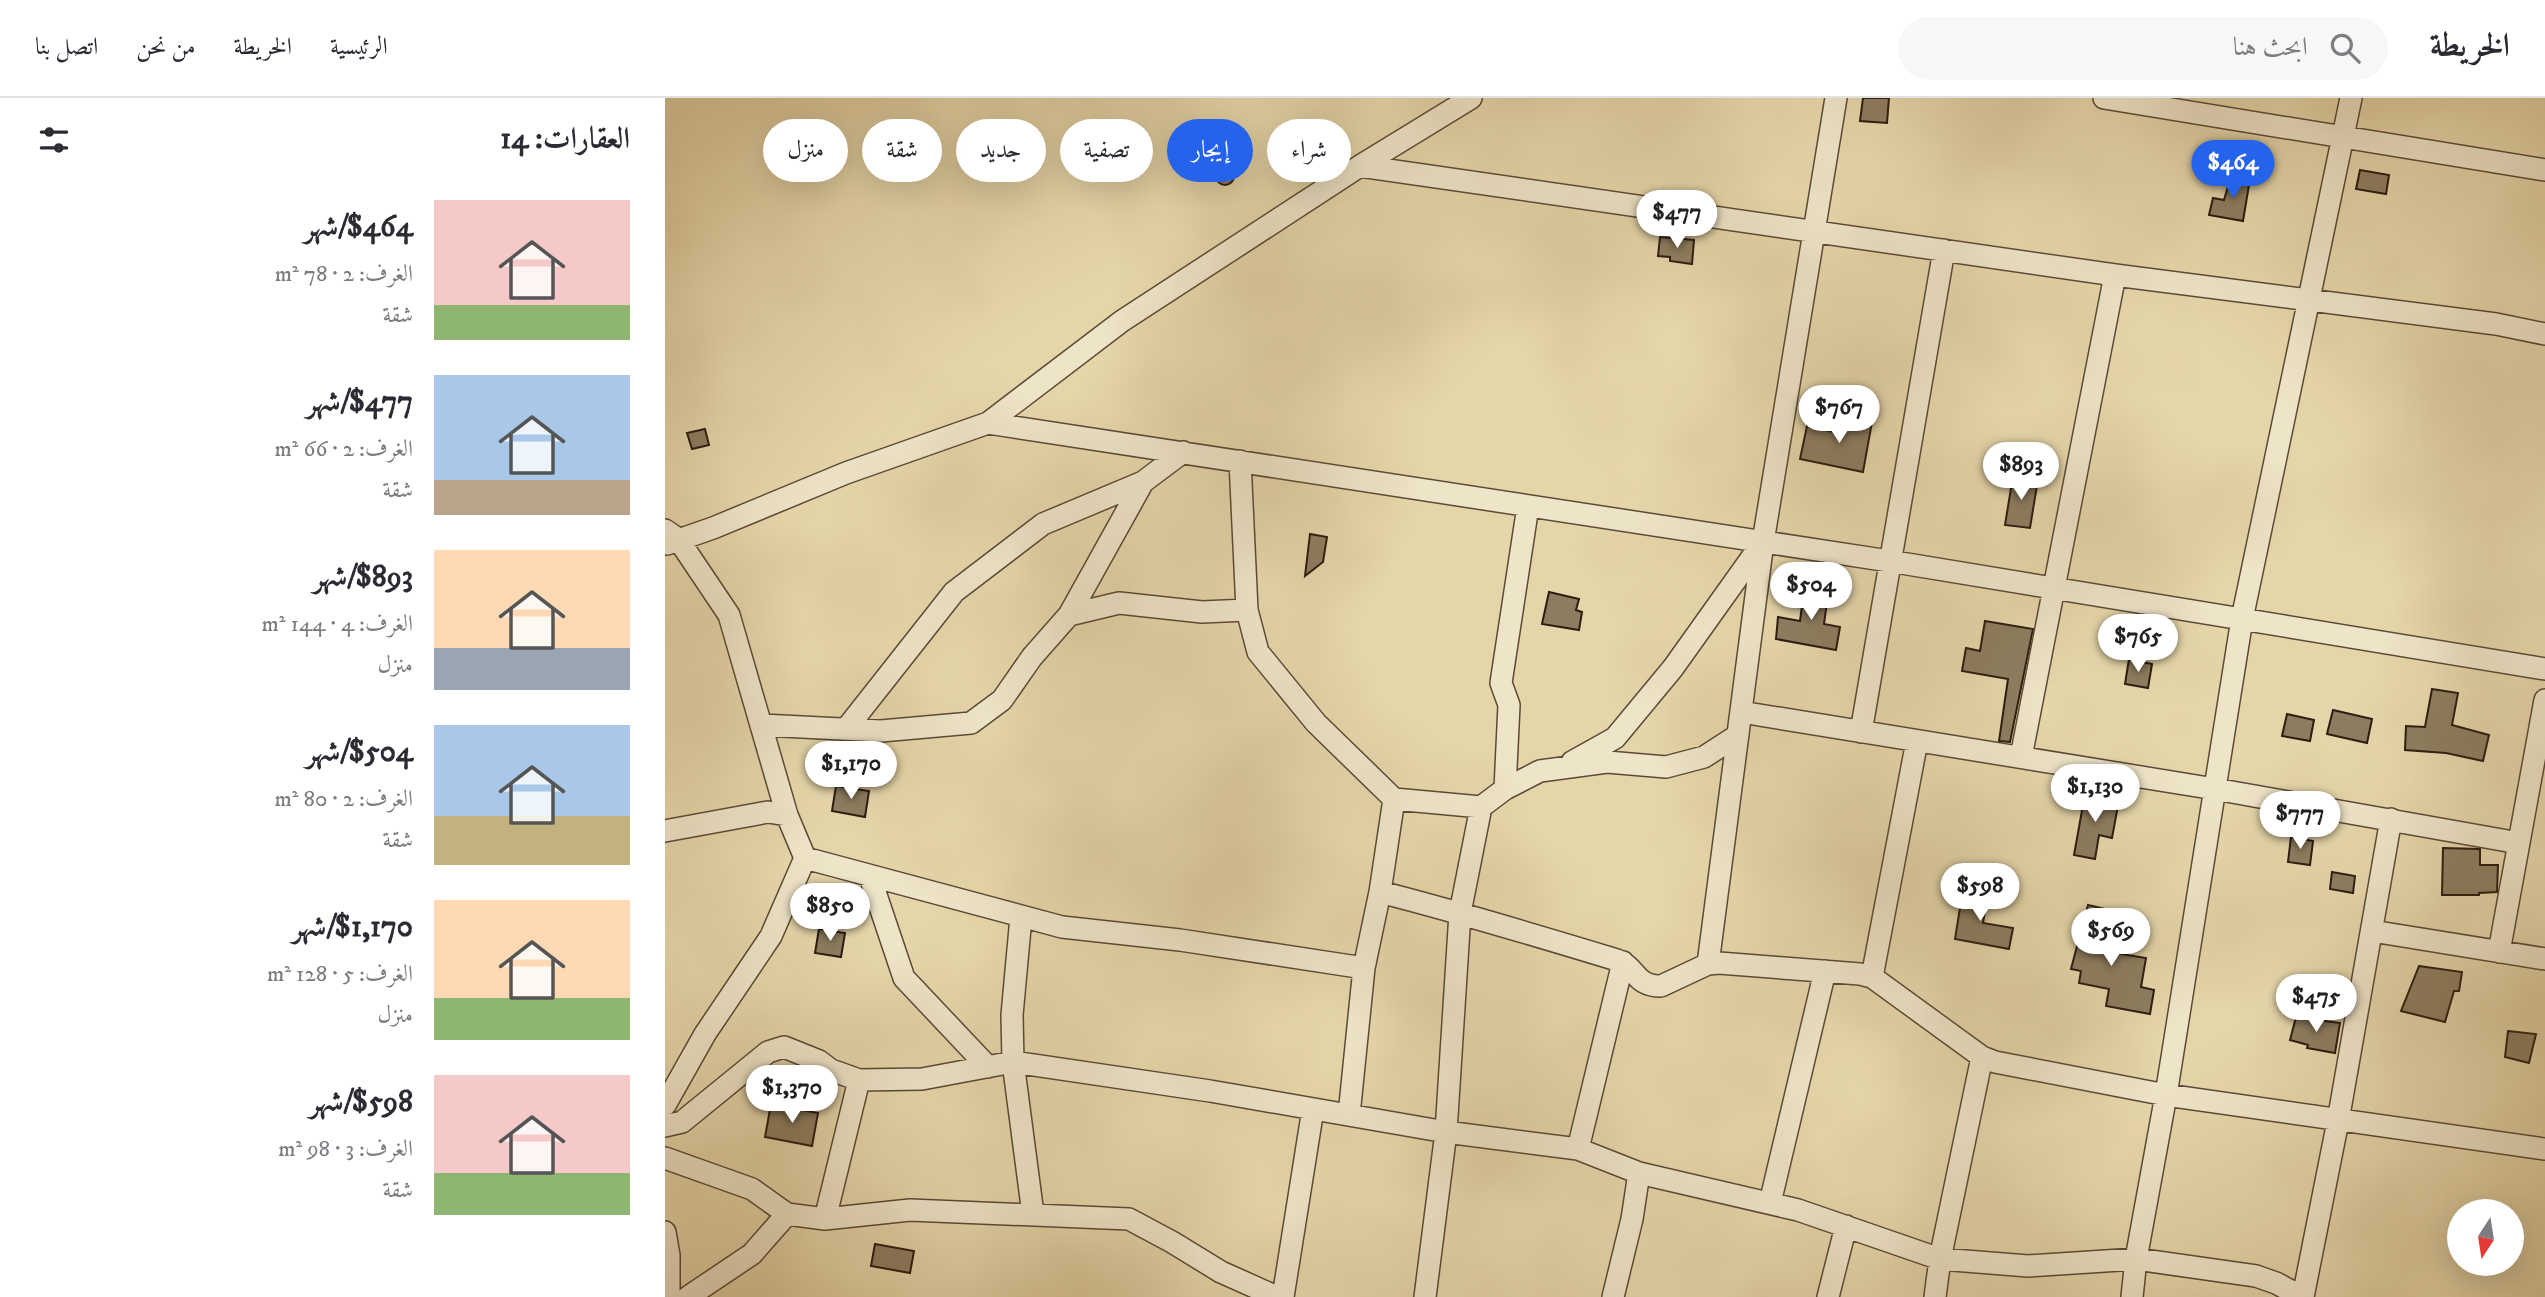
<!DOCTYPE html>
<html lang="ar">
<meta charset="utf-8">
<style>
:root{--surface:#fff;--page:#f7f7f7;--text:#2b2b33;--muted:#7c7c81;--line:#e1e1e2;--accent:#2563eb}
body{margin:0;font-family:"IM FELL DW Pica",Amiri,serif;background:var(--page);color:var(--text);direction:rtl;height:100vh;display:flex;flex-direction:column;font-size:26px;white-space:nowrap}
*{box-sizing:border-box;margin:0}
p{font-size:23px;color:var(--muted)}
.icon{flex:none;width:38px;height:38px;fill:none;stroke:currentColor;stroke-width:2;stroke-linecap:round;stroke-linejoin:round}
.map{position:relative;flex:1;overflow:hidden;direction:ltr}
.sheet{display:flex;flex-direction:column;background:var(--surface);width:665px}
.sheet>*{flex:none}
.guide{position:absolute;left:21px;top:21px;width:665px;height:63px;direction:rtl;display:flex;gap:14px}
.needle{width:46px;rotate:192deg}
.fabs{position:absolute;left:1782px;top:1101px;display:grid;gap:14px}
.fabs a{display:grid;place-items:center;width:77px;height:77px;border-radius:50%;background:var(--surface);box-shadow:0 7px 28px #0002;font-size:35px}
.price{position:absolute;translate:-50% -60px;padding:0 16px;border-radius:24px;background:#fff;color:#222;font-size:23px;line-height:46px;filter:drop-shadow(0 2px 4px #0008)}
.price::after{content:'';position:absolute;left:50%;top:42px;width:21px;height:16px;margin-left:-10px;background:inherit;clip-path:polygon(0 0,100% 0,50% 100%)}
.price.on{background:var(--accent);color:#fff}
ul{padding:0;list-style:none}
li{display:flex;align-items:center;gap:21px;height:175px;padding:0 35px}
li span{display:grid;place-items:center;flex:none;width:196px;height:140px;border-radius:0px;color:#555}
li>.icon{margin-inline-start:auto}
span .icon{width:84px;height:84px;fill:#fffc;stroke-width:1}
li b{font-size:30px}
h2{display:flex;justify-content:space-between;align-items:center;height:84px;padding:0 35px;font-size:30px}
.tag{padding:0 24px;border-radius:32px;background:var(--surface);box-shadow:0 7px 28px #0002;font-size:24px;line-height:63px}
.tag.on{background:var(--accent);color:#fff}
header{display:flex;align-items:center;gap:42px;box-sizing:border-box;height:98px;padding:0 35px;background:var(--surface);border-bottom:2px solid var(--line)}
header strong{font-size:33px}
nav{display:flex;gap:38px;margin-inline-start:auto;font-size:24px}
.search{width:490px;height:63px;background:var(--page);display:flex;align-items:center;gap:18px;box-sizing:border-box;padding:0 24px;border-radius:38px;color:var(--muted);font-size:26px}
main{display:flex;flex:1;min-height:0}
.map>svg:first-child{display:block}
.building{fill:#8d7d60;stroke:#2d1c10;stroke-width:2}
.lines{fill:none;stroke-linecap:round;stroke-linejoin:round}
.minor-casing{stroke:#5b4a36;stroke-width:24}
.minor{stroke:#eee4c8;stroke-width:21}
</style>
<header>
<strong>الخريطة</strong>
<div class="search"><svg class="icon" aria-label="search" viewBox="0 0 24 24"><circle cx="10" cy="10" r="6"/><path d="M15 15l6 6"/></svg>ابحث هنا</div>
<nav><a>الرئيسية</a><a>الخريطة</a><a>من نحن</a><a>اتصل بنا</a></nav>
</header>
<main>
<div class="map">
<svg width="1880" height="1199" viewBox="0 0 1880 1199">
<rect width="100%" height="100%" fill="#e5d6aa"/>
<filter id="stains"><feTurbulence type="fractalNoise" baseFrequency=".00286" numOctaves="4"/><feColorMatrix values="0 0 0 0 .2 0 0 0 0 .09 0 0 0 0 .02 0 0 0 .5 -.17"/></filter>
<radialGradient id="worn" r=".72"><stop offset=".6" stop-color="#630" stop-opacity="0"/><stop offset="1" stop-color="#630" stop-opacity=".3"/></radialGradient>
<path class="building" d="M 1198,0 L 1224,0 L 1222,25 L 1195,23 Z
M551 78a9 9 0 1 1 18 0a9 9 0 1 1-18 0Z
M 1695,72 L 1724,77 L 1721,96 L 1691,91 Z
M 1567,75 L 1585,81 L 1578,123 L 1544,117 L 1548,100 L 1559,102 Z
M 995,139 L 1029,142 L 1027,166 L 1005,163 L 1005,159 L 993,158 Z
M 1184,317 L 1207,324 L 1198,374 L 1135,361 L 1142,328 L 1178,336 Z
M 40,331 L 44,347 L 27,351 L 22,335 Z
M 1348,378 L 1373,381 L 1365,430 L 1340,427 Z
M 645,436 L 662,439 L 658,464 L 640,478 Z
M 1140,485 L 1164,489 L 1159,526 L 1175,529 L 1171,552 L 1111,541 L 1113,519 L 1135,523 Z
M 884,494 L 914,501 L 911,512 L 917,514 L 914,532 L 877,526 Z
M 1320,523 L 1368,531 L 1345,644 L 1334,643 L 1343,581 L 1297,573 L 1301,550 L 1315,553 Z
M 1464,561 L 1487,566 L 1483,590 L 1460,586 Z
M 1767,591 L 1793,595 L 1787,627 L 1824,637 L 1818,663 L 1781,655 L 1740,652 L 1741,628 L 1760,629 Z
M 1668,612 L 1707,621 L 1702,645 L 1662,636 Z
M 1622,616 L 1649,622 L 1645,643 L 1617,638 Z
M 171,688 L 204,693 L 200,719 L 167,713 Z
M 1420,696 L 1454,702 L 1447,740 L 1434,737 L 1430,761 L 1409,757 Z
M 1626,739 L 1648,743 L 1645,767 L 1623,764 Z
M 1778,750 L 1815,751 L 1815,767 L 1833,767 L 1832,794 L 1814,795 L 1814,797 L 1777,797 Z
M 1667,774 L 1690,778 L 1688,795 L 1665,791 Z
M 1298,791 L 1323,795 L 1318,825 L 1348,830 L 1344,851 L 1290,841 Z
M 1423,807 L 1440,811 L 1431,849 L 1445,851 L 1444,854 L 1481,860 L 1476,889 L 1489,892 L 1485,916 L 1441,908 L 1444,891 L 1414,885 L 1416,873 L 1406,871 Z
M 154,831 L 180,835 L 176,859 L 150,855 Z
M 1754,868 L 1797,874 L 1794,893 L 1789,893 L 1780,924 L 1736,913 Z
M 1631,919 L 1675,925 L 1670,955 L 1642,950 L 1643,947 L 1625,942 Z
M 1843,933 L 1871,936 L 1864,965 L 1840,959 Z
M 106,1006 L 153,1015 L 147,1048 L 100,1039 Z
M 210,1146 L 249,1153 L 245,1175 L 206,1168 Z"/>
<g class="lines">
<defs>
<path id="minor" d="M 1439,0 L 1880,72
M 695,68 L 1450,177 L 1831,226 L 1880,236
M 323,325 L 1224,463 L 1880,571
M 575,363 L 582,512 L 593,554 L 651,625 L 729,701 L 816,709 L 840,691 L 875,673 L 942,664 L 1001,669 L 1039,659 L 1073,637
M 0,432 L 13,441 L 64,517 L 122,717 L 140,760 L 397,829 L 515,842 L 699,870
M 2,446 L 48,430 L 181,375 L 323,325 L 457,223 L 695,68 L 806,0
M 404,517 L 478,384 L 518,354
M 1076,614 L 1550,691 L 1854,745
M 97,627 L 216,633 L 306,625 L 337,602 L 367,559 L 404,517 L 454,505 L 537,514 L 582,512
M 181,631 L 289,494 L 378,426 L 478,384
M 1196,634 L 1279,152
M 1356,659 L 1450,177
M 907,664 L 950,640 L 1008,570 L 1095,448
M 840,691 L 844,607 L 836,585 L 863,408
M 0,733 L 103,714 L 122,717
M 205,779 L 239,880 L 323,969
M 715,794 C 794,814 873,838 952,862 C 972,869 969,888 996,888 L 1043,866 L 1054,865 L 1195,876 L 1207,879 L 1317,959 L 1330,964 L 1501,997 L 1880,1051
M 356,819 L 347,917 L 348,964 L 368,1116
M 1707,833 L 1880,861
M 1834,854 L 1880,602
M 1043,866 L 1098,444 L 1171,0
M 1207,879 L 1252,643
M 0,1007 L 40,936 L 106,838 L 140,760
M 684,1017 L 699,870 L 715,794 L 729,701
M 0,1028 L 17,1024 L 103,954 L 119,949 L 154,963 L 166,972 L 194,982 L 257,981 L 348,964 L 545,993 L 781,1034 L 913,1051 L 974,1075 L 1133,1112 L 1275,1161 L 1363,1168 L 1471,1161 L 1591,1178 L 1611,1185 L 1637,1199
M 913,1051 L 958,864
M 0,1060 L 87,1091 L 122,1116 L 160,1121 L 245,1112 L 464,1121 L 507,1144 L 556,1174 L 612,1199
M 1105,1105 L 1160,873
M 160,1121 L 194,982
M 0,1134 L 4,1157 L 4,1199
M 23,1199 L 87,1156 L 122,1116
M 618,1199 L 648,1011
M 760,1199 L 781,1034 L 795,815 L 816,709
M 948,1199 L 967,1121 L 974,1075
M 1163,1199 L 1181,1128
M 1270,1199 L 1275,1161 L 1317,959
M 1467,1199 L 1471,1161 L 1501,997 L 1577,521 L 1686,0
M 1638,1199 L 1673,1023 L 1726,721"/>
</defs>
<use href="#minor" class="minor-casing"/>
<use href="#minor" class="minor"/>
</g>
<rect width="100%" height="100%" filter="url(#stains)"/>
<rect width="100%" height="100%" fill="url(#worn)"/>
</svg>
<div class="fabs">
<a><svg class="needle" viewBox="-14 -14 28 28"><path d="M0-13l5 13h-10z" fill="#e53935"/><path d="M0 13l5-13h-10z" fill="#7c7c81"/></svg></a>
</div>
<b class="price on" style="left:1568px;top:102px">$464</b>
<b class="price" style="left:1012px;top:152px">$477</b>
<b class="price" style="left:1174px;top:347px">$767</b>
<b class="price" style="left:1356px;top:404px">$893</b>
<b class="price" style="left:1146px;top:524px">$504</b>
<b class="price" style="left:1473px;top:576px">$765</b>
<b class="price" style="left:186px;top:703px">$1,170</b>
<b class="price" style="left:1430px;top:726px">$1,130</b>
<b class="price" style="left:1635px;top:753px">$777</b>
<b class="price" style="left:1315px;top:825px">$598</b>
<b class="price" style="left:165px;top:845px">$850</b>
<b class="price" style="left:1446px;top:870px">$569</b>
<b class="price" style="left:1651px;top:936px">$475</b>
<b class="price" style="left:127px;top:1027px">$1,370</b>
<div class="guide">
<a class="tag">شراء</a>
<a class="tag on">إيجار</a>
<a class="tag">تصفية</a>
<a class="tag">جديد</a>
<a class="tag">شقة</a>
<a class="tag">منزل</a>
</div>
</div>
<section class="sheet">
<h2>العقارات: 14<svg class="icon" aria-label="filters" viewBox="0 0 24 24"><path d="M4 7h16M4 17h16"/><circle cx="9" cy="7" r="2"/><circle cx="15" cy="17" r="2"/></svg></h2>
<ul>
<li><span style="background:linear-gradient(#f6c9c9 75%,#8fb573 0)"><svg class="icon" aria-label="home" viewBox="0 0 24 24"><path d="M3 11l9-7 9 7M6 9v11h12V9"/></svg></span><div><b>$464/شهر</b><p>الغرف: 2 · 78 m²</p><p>شقة</p></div></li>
<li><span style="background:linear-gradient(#a9c7e8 75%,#b9a48a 0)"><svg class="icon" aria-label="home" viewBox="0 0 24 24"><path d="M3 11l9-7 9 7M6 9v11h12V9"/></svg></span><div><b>$477/شهر</b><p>الغرف: 2 · 66 m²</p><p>شقة</p></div></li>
<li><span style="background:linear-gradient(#ffd9b3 70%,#9aa5b1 0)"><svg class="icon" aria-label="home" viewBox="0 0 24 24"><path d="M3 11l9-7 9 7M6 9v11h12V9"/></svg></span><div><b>$893/شهر</b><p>الغرف: 4 · 144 m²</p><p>منزل</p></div></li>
<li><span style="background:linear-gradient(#a9c7e8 65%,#c2b280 0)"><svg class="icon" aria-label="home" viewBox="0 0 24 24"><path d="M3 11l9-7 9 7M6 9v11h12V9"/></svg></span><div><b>$504/شهر</b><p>الغرف: 2 · 80 m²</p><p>شقة</p></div></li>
<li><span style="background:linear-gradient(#ffd9b3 70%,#8fb573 0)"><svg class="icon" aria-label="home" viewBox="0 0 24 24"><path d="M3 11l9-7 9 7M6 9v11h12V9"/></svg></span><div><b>$1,170/شهر</b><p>الغرف: 5 · 128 m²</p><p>منزل</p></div></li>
<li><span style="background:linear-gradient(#f6c9c9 70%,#8fb573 0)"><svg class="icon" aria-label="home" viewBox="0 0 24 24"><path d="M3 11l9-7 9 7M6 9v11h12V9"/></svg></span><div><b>$598/شهر</b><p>الغرف: 3 · 98 m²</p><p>شقة</p></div></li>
</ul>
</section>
</main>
